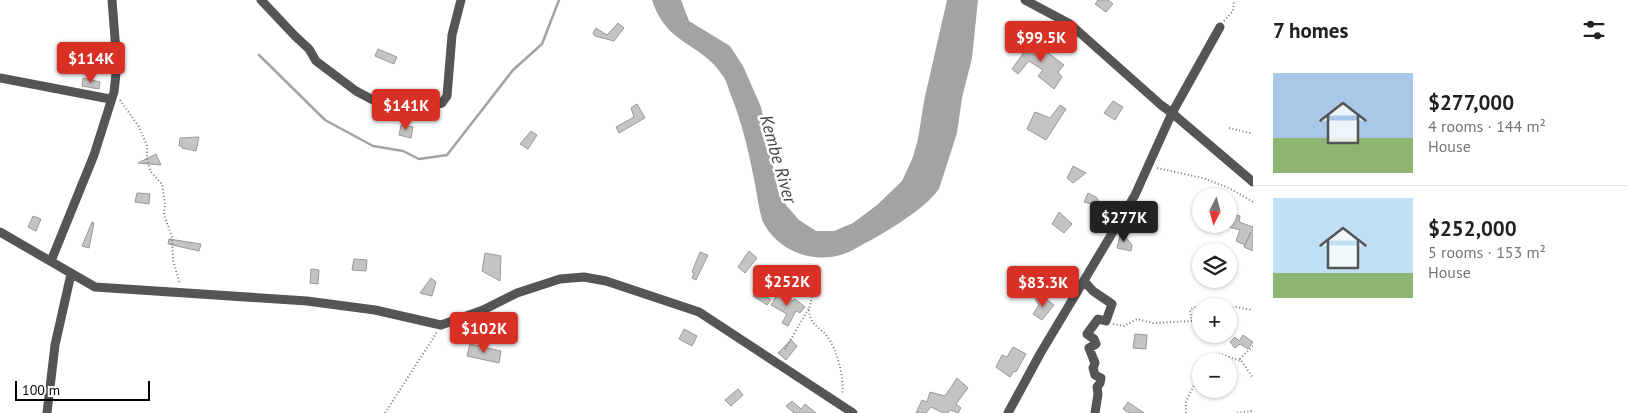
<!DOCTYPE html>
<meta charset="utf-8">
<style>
:root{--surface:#fff;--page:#f2f2f2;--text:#202124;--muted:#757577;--line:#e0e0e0;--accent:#d93025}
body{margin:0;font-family:"PT Sans",sans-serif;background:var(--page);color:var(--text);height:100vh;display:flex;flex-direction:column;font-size:19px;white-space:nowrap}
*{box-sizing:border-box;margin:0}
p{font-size:16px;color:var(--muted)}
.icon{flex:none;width:28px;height:28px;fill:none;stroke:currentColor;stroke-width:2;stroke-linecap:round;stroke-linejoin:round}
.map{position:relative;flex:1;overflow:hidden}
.panel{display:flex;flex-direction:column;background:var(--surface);width:375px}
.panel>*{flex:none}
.needle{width:32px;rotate:186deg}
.controls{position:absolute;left:1192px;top:188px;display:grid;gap:10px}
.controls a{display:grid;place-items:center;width:45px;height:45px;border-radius:50%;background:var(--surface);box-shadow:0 1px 4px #0004;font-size:25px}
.scale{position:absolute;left:15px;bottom:12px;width:135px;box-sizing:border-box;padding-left:5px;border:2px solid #000;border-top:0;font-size:14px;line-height:18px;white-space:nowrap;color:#000;-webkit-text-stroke:4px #fff;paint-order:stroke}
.price{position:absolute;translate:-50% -42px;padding:0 11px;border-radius:5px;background:var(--accent);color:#fff;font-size:16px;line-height:32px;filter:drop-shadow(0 1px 2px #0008)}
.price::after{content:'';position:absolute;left:50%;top:30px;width:15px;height:11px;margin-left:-8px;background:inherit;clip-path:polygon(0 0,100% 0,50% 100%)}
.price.selected{background:#222;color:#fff}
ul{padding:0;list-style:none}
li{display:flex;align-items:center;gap:15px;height:125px;padding:0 20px}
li+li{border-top:1px solid var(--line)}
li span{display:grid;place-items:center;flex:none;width:140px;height:100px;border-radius:0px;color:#555}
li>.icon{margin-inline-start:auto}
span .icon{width:60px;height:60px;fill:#fffc;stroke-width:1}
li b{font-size:21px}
h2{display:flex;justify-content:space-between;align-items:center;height:60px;padding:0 20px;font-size:21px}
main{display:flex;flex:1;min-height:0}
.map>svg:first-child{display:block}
.water{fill:#a3a3a3}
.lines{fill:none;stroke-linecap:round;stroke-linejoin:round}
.stream{stroke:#a3a3a3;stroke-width:2.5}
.building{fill:#c4c4c4;stroke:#999}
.path{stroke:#777;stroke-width:2;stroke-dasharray:1 2.5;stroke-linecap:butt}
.street{stroke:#555;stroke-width:9}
.labels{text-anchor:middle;stroke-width:5;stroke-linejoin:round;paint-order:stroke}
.water-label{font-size:18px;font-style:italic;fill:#444;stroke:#fff}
</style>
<main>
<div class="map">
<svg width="1253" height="413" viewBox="0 0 1253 413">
<rect width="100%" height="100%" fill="#fff"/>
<path class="water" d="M 652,0 L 681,0 L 689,21 L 730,46 L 743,66 L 761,107 L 778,191 L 786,205 L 799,220 L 816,231 L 834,231 L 853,223 L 877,205 L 902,181 L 913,157 L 918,139 L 924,101 L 947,0 L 978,0 L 972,58 L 962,98 L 957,133 L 939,189 C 920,214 880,235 853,250 C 822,266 782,256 764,224 C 760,217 757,194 755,184 C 749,153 742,122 730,93 C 728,87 726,80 723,76 C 701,42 667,46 652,0 Z"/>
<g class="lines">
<path class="stream" d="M 259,55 L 325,120 L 373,146 L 403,151 L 419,159 L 447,155 L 513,70 L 542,44 L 559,0"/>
</g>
<path class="building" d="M 1098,0 L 1108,0 L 1113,4 L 1106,12 L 1095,4 Z
M 618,23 L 624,28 L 614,41 L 595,36 L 593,33 L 596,28 L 607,35 Z
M 1041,38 L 1050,49 L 1047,52 L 1064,65 L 1058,72 L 1062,77 L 1054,89 L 1038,76 L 1043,70 L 1029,61 L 1018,74 L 1012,69 L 1027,48 L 1029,50 Z
M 378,49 L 397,57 L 394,64 L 375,56 Z
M 83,78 L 100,82 L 99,89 L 82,86 Z
M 1113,101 L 1123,107 L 1115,120 L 1104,113 Z
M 637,104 L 645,118 L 619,133 L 616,127 L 634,117 L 631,108 Z
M 1060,105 L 1066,109 L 1046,140 L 1027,129 L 1035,112 L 1050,118 Z
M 401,125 L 413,127 L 411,138 L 399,135 Z
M 531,131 L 537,135 L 528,149 L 520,144 Z
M 199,137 L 196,151 L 182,148 L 182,146 L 179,146 L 180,138 Z
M 156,154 L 161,165 L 138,163 Z
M 1073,166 L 1086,173 L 1073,183 L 1067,178 Z
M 137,193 L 150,194 L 149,204 L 135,202 Z
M 1088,193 L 1096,197 L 1103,207 L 1084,202 Z
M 1059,212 L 1072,224 L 1064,233 L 1052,224 Z
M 1233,214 L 1240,216 L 1239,222 L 1253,227 L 1253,251 L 1244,247 L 1251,232 L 1245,245 L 1236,241 L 1240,230 L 1229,227 Z
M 33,216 L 41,219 L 36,231 L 28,227 Z
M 92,222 L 94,223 L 89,248 L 82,246 Z
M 1121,231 L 1132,245 L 1131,251 L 1117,248 Z
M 169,239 L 201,244 L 199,251 L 168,244 Z
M 749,251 L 757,258 L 745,273 L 738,267 Z
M 700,252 L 708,255 L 696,280 L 692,278 L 694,273 L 692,272 Z
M 485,253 L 501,256 L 500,281 L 482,271 Z
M 354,259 L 367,260 L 366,271 L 352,270 Z
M 311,269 L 319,270 L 318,284 L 310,283 Z
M 431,278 L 436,282 L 432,296 L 420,293 Z
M 757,290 L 771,300 L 767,305 L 753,296 Z
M 778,293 L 792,301 L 795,299 L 805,307 L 800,313 L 796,311 L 788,326 L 782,323 L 787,314 L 771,305 Z
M 1035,299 L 1046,299 L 1054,305 L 1042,320 L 1033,314 L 1039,305 Z
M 684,329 L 697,336 L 692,346 L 679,339 Z
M 1135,334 L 1147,335 L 1146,349 L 1133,348 Z
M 1243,335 L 1253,342 L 1248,349 L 1240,344 L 1235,348 L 1230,342 L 1235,337 L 1239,341 Z
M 791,340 L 797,346 L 786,360 L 778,353 Z
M 470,344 L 501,351 L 499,363 L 467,356 Z
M 1013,347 L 1026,354 L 1016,372 L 1014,371 L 1010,377 L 996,367 L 1002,355 L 1007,357 Z
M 957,378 L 968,388 L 956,404 L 961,408 L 958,413 L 950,410 L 948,413 L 943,413 L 931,407 L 926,413 L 916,413 L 922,400 L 927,402 L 930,392 L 945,396 Z
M 738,389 L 743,395 L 731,406 L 725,400 Z
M 792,401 L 801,409 L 805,404 L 816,413 L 794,413 L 786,406 Z
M 1128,402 L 1144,413 L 1129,413 L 1123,409 Z"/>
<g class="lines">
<path class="path" d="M 1224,21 L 1233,11 L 1234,0
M 120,100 L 139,127 L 147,146 L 147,160 L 151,172 L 162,184 L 165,204 L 164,215 L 172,237 L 173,260 L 180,284
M 1229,128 L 1253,134
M 1157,168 L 1203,178 L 1229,188 L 1253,202
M 817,276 C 816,284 809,306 809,311 C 810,324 819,327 827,336 C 837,349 845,379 842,395
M 1229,309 L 1235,307 L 1253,310
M 1113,324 L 1124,326 L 1137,319 L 1153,323 L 1192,321 L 1190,310 L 1194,307 L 1201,309
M 1253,346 L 1240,359 L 1253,378
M 785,349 L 809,308
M 1211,361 L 1218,354 L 1221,354 L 1240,361
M 385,413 L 437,332
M 1186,413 L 1186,402 L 1201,370
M 1237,413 L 1251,411 L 1253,413"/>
<path class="street" d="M 261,0 L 295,36 L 309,49 L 316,61 L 356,91 L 373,100 L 393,107 L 412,110 L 442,103 L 447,96 L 452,35 L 461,0
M 1025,0 L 1070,24 L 1161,105 L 1172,113 L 1253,182
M 0,78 L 110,99
M 0,232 L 95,287 L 307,301 L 375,310 L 441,325 L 483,310 L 517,293 L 560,279 L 584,277 L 606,281 L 699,312 L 853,413
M 51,261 L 94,155 L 114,92 L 117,64 L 112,0
M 1084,281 L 1093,291 L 1112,304 L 1106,321 L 1098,319 L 1087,334 L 1094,339 L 1096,344 L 1089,348 L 1095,363 L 1093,368 L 1095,375 L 1101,378 L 1100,383 L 1097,387 L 1098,394 L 1095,413
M 47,413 L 55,345 L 71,274
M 1008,413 L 1040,354 L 1135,195 L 1172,113 L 1220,27"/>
</g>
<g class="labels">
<g class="water-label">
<text transform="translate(778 159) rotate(74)" y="6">Kembe River</text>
</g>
</g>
</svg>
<div class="controls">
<a><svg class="needle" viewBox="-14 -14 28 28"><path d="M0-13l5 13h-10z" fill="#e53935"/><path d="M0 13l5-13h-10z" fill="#757577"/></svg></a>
<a><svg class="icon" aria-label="layers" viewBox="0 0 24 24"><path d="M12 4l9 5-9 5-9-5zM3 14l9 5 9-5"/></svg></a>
<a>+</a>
<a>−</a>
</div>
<div class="scale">100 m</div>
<b class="price" style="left:1041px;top:63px">$99.5K</b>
<b class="price" style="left:91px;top:84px">$114K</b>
<b class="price" style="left:406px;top:131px">$141K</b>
<b class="price selected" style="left:1124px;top:243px">$277K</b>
<b class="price" style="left:787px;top:307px">$252K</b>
<b class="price" style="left:1043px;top:308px">$83.3K</b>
<b class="price" style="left:484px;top:354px">$102K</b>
</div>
<section class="panel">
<h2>7 homes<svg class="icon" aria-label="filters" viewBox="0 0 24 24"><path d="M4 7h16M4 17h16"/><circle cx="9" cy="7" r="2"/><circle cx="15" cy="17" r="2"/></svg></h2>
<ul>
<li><span style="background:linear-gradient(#a9c7e8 65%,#8fb573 0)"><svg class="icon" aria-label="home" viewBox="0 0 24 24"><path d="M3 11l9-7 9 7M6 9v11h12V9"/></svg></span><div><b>$277,000</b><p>4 rooms · 144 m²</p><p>House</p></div></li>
<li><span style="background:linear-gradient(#bfe0f5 75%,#8fb573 0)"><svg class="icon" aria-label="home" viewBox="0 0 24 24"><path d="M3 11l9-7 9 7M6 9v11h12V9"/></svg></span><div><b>$252,000</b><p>5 rooms · 153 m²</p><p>House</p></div></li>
</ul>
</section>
</main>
